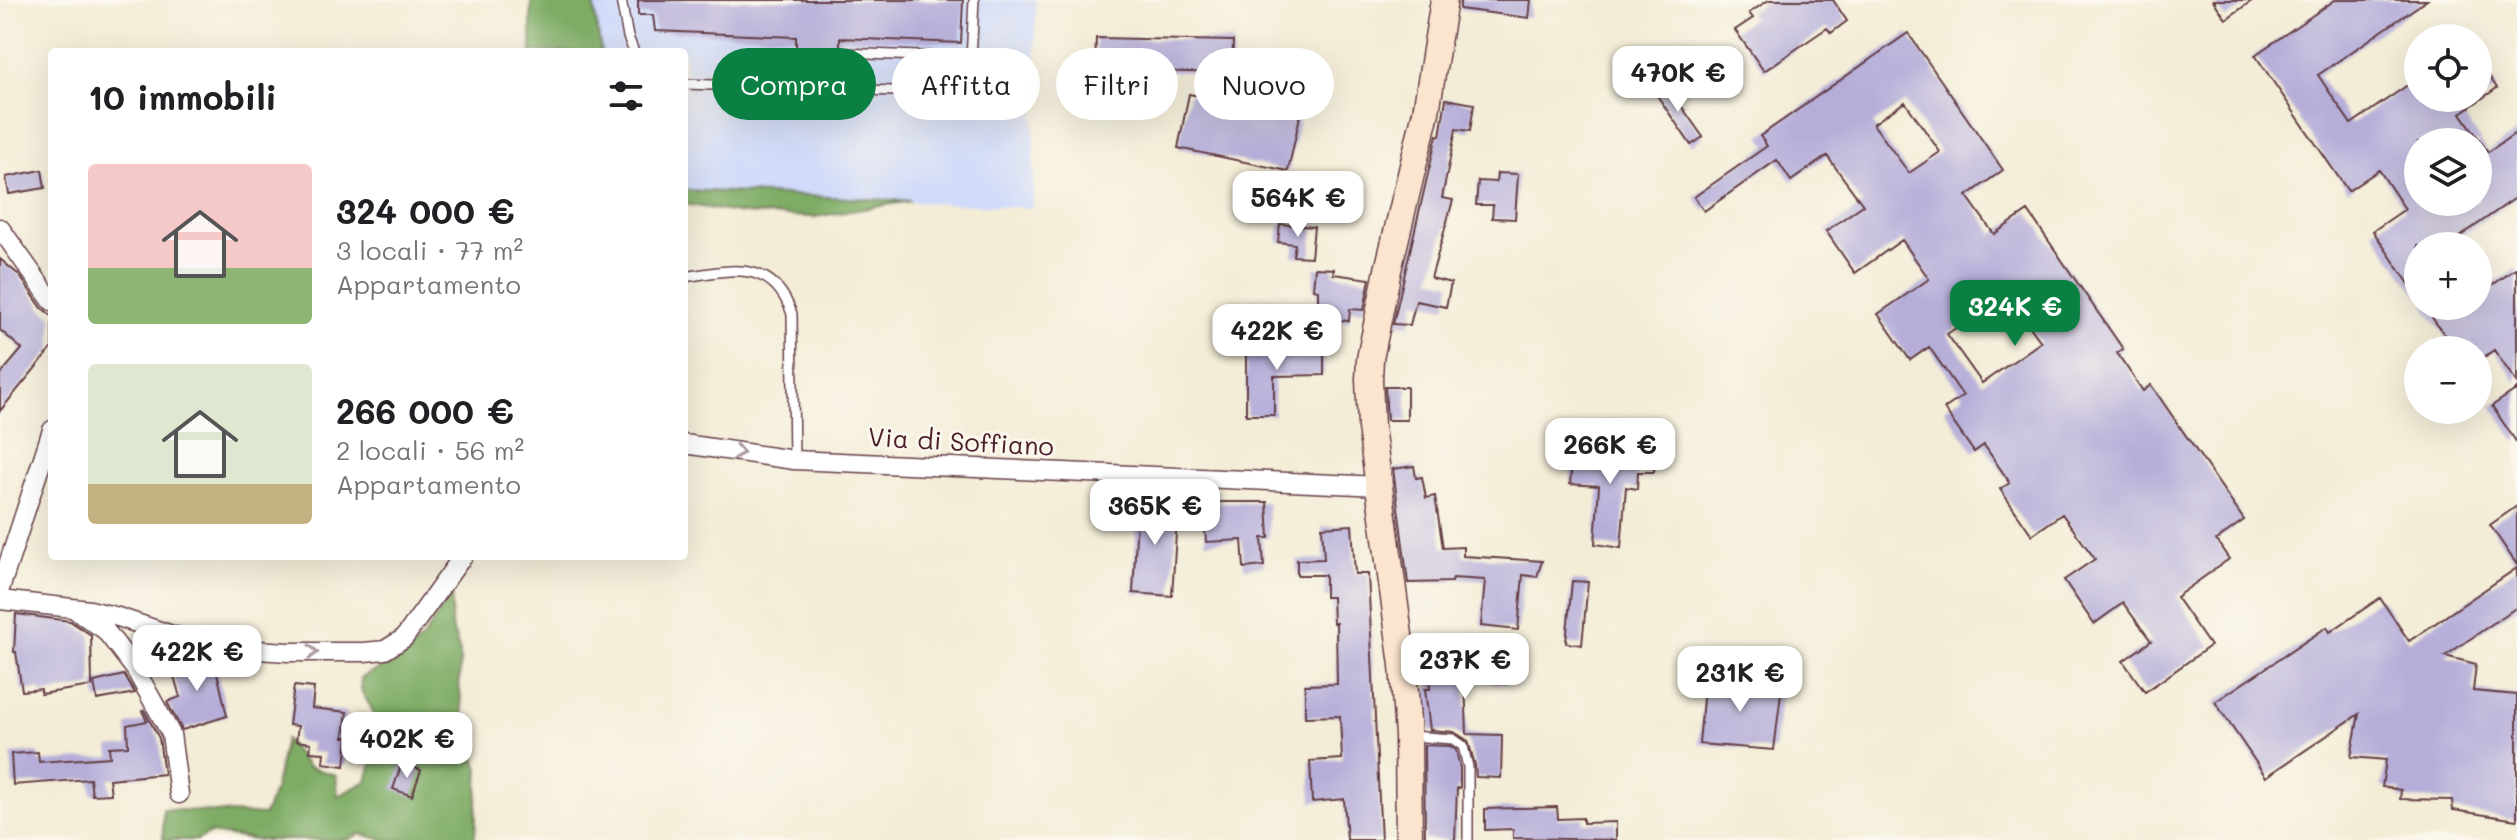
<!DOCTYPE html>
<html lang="it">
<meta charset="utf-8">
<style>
:root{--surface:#fff;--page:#f6f6f6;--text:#202124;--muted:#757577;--accent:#0b8043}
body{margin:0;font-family:Mali,sans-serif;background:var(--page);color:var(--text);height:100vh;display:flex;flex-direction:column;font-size:30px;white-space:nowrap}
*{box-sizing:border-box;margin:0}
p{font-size:26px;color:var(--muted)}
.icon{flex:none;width:44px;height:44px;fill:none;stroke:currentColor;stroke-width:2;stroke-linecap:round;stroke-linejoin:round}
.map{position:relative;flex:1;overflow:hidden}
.details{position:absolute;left:48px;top:48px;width:640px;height:512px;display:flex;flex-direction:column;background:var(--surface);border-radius:8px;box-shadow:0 8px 32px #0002}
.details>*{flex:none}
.top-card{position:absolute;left:712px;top:48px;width:760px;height:72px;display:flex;gap:16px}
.buttons{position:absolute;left:2404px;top:24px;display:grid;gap:16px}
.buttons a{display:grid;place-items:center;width:88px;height:88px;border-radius:50%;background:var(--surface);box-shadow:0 8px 32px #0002;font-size:40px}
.price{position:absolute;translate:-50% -68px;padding:0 18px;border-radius:16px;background:#fff;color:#222;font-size:26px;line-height:52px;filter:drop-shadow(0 2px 4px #0008)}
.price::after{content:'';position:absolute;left:50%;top:48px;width:24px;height:18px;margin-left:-12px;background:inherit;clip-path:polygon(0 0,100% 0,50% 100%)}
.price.selected{background:var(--accent);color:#fff}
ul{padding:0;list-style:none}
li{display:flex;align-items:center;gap:24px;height:200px;padding:0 40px}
li span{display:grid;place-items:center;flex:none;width:224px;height:160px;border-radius:8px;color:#555}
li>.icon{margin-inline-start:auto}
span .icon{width:96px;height:96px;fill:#fffc;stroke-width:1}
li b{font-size:34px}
h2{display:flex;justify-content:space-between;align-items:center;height:96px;padding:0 40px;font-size:34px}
.chip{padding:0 28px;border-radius:36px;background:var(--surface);box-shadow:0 8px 32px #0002;font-size:28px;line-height:72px}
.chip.selected{background:var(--accent);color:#fff}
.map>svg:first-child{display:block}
.built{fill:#d0daf9}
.forest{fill:#7eac65;stroke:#646648;stroke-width:2}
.building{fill:#b6aed9;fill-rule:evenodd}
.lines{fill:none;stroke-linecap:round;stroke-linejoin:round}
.lane-casing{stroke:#633e45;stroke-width:12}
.street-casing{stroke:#633e45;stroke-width:21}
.secondary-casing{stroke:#633e45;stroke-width:29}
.lane{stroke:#fff;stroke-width:9}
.street{stroke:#fff;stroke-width:18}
.secondary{stroke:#fbe5cf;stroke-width:26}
.oneway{stroke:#ae9aa0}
.labels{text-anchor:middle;stroke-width:6;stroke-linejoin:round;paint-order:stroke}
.street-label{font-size:26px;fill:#4a1f2b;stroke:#fbf7ec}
</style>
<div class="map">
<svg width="2517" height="840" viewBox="0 0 2517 840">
<rect width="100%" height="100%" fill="#fbf7ec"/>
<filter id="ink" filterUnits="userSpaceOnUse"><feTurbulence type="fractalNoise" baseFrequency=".0125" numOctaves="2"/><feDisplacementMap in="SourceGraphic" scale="16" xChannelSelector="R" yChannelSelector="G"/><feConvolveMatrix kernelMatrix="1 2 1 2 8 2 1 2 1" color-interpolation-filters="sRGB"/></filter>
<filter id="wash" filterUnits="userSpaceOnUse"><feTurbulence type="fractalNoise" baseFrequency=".006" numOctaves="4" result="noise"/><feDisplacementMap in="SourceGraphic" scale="32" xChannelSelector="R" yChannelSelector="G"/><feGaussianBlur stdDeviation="1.8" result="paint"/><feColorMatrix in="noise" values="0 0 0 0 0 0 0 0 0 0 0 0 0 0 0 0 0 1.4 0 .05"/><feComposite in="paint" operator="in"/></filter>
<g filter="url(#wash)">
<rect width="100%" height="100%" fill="#f3ecd6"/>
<path class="built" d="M 593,0 L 1036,0 L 1033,208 L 684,190 L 684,52 L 601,52 Z"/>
<path class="forest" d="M 531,0 L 593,0 L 601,52 L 531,52 Z
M 684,190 L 910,201 L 815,217 L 743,214 L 684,204 Z
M 452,592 L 451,624 L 460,653 L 459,684 L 466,733 L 479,769 L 475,836 L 470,840 L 386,840 L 360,834 L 347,840 L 256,840 L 210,833 L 197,840 L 163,840 L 163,809 L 264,815 L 274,792 L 285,739 L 308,767 L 336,775 L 338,796 L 367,781 C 374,757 381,736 373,712 C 367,696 359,697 361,678 L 397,660 L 422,639 Z"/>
<g id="blocks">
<path class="building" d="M 638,0 L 963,0 L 961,43 L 840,38 L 840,46 L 835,48 L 834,54 L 841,60 L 841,70 L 796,68 L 796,37 L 655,31 L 653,15 L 638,15 Z
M 1460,0 L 1531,0 L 1529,18 L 1460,9 Z
M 1769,0 L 1833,0 L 1847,21 L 1831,33 L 1827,28 L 1764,71 L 1735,30 L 1753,18 L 1749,13 Z
M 2213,0 L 2253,0 L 2226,19 Z
M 2335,0 L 2427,0 L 2318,75 L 2351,124 L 2418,78 L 2418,98 L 2478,98 L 2478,60 L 2497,88 L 2461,113 L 2488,152 L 2517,132 L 2517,197 L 2446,246 L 2418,246 L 2418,297 L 2373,231 L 2405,209 L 2379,170 L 2348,191 L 2255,55 ZM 2418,142 L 2478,142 L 2478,202 L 2418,202 Z
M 1908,33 L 2003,170 L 1967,196 L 1994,234 L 2028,211 L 2123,349 L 2117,353 L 2143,391 L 2151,385 L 2244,520 L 2216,540 L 2229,559 L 2176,597 L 2210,646 L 2145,692 L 2123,661 L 2151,641 L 2123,603 L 2094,624 L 2064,580 L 2095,559 L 2062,514 L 2032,535 L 2000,489 L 2010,483 L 1984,445 L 1974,452 L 1944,409 L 1963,396 L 1929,347 L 1910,360 L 1878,314 L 1929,279 L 1902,240 L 1855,273 L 1826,231 L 1863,205 L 1827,156 L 1791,181 L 1777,160 L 1704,211 L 1694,197 L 1767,146 L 1760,136 ZM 1905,102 L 1940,152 L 1909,173 L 1873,124 ZM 2006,294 L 2041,342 L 1982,383 L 1947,334 Z
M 1096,38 L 1233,41 L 1232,73 L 1095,70 Z
M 1665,83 L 1703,137 L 1691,145 L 1654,91 Z
M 1189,94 L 1300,116 L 1288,171 L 1178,148 Z
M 1446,99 L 1474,104 L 1470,131 L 1456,129 L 1442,198 L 1453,200 L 1431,278 L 1451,283 L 1446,307 L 1416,301 L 1410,325 L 1393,324 L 1437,135 L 1440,136 Z
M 42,170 L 45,188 L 9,194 L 6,177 Z
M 1497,173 L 1518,174 L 1515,219 L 1492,218 L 1493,205 L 1476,205 L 1478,181 L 1496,182 Z
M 1280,224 L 1314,227 L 1311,257 L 1293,256 L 1295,244 L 1278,242 Z
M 0,259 L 19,275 L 42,308 L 52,316 L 52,348 L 0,411 L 0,375 L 22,349 L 0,330 Z
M 1315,268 L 1334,269 L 1333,274 L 1370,279 L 1364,310 L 1350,309 L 1349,321 L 1327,320 L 1328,306 L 1318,304 L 1318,290 L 1313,289 Z
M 2517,268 L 2517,383 L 2494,350 L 2478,361 L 2478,350 L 2455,350 L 2424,306 L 2478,306 L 2478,295 Z
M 1324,346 L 1324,375 L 1274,376 L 1274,415 L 1246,415 L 1246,347 Z
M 1385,387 L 1407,387 L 1407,420 L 1387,420 Z
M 2517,389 L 2517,443 L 2492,406 Z
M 1573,450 L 1654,452 L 1654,472 L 1638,472 L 1637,489 L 1626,487 L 1621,548 L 1595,544 L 1599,486 L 1570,484 Z
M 1414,466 L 1416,478 L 1422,477 L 1426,498 L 1435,496 L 1443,548 L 1463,547 L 1463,556 L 1542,561 L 1537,577 L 1523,575 L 1518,630 L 1481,626 L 1485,580 L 1453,578 L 1452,582 L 1408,583 L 1393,469 Z
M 1138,499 L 1178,502 L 1172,596 L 1133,593 Z
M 1225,502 L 1267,502 L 1269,538 L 1262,538 L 1264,566 L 1244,568 L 1242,540 L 1206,542 L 1203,503 Z
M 2517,506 L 2517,565 L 2490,525 Z
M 1352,525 L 1355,574 L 1368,574 L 1381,840 L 1347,840 L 1344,799 L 1312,802 L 1310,761 L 1342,759 L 1340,716 L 1305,717 L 1305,685 L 1337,684 L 1336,623 L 1333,623 L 1332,597 L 1325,597 L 1325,575 L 1297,575 L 1297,560 L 1324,559 L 1322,527 Z
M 2517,568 L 2517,607 L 2445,656 L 2476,664 L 2473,691 L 2517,695 L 2517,820 L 2453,810 L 2452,800 L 2400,799 L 2401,790 L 2382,787 L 2386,760 L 2351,757 L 2359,714 L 2266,777 L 2215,702 L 2327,627 L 2330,632 L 2380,598 L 2409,641 Z
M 1572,581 L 1588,582 L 1582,645 L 1566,643 Z
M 16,614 L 70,621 L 91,635 L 92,686 L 41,694 L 41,689 L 22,691 L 16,652 L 14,652 Z
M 1461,648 L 1461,652 L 1510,657 L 1507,684 L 1465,680 L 1467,734 L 1502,735 L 1501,778 L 1476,777 L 1475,765 L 1468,741 L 1454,732 L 1430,730 L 1425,689 L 1430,689 L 1427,651 Z
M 200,657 L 214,659 L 227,716 L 182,730 L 167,702 L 180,697 L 171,666 Z
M 124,675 L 135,693 L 97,700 L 94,682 Z
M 1705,677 L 1782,685 L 1774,750 L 1699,744 Z
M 294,686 L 314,688 L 312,708 L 347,712 L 344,737 L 348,737 L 345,766 L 323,763 L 324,753 L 310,752 L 311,743 L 296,741 L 298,726 L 289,725 Z
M 144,710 L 159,738 L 164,774 L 109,779 L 111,794 L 92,795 L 90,779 L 13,785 L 11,754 L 38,752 L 39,762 L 110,757 L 109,747 L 128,746 L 127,725 L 147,721 L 142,711 Z
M 1424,745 L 1450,746 L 1456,750 L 1460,768 L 1460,788 L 1457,788 L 1455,840 L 1425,840 Z
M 402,763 L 421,770 L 412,796 L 393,789 Z
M 1557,807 L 1558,819 L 1583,818 L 1583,823 L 1616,822 L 1616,840 L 1513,838 L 1513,829 L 1485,830 L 1485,809 Z"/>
</g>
</g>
<g filter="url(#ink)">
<use href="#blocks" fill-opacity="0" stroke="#633e45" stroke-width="2"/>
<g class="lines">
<defs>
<path id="lane" d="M 621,0 L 628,37 L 634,52
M 841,53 L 972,58
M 684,84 L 954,93 L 967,86 L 970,81 L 974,0
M 684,277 C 731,270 773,258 792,314 L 794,460
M 1411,736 L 1453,739 L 1463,746 L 1468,767 L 1468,840"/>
<path id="street" d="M 0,228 L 52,301
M 684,444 L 794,460 L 1380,486
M 0,589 L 52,430
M 0,600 L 90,610 L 118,617 L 208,647 L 288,652 L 364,652 L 385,650 L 404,638 L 463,556
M 78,612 L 105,630 L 135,669 L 171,734 L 179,794"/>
<path id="secondary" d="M 1409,840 L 1408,736 L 1403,665 L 1371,427 L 1369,379 L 1370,359 L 1388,270 L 1426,112 L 1444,0"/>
</defs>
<use href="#lane" class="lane-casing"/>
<use href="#street" class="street-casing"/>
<use href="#secondary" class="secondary-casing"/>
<use href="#lane" class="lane"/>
<use href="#street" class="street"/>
<use href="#secondary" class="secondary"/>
</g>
<defs><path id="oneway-chevron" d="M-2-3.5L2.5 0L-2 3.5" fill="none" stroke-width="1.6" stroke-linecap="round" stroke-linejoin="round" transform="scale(2)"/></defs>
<g class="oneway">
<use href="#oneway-chevron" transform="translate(739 452) rotate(9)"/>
<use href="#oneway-chevron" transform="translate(313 652)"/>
</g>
</g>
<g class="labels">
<g class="street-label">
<text transform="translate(961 442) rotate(3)" y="9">Via di Soffiano</text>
</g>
</g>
</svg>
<div class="buttons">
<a><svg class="icon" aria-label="locate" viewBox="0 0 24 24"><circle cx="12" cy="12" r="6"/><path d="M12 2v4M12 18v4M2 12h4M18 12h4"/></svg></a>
<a><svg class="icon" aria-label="layers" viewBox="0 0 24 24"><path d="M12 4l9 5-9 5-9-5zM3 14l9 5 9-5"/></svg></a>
<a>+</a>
<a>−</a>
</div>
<b class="price" style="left:1678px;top:114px">470K €</b>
<b class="price" style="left:1298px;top:239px">564K €</b>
<b class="price selected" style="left:2015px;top:348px">324K €</b>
<b class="price" style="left:1277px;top:372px">422K €</b>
<b class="price" style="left:1610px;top:486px">266K €</b>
<b class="price" style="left:1155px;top:547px">365K €</b>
<b class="price" style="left:197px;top:693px">422K €</b>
<b class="price" style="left:1465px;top:701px">237K €</b>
<b class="price" style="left:1740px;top:714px">231K €</b>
<b class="price" style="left:407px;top:780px">402K €</b>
<div class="top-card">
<a class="chip selected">Compra</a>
<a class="chip">Affitta</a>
<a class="chip">Filtri</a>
<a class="chip">Nuovo</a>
</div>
<section class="details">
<h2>10 immobili<svg class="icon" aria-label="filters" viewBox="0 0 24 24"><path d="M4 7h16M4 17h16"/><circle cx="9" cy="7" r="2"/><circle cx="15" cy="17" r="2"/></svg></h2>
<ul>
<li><span style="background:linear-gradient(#f6c9c9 65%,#8fb573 0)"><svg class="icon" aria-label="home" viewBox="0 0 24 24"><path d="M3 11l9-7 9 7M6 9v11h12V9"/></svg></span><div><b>324 000 €</b><p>3 locali · 77 m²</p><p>Appartamento</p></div></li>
<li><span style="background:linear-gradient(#dfe7d0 75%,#c2b280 0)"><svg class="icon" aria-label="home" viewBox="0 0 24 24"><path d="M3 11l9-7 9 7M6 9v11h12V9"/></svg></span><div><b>266 000 €</b><p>2 locali · 56 m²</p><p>Appartamento</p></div></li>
</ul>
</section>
</div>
